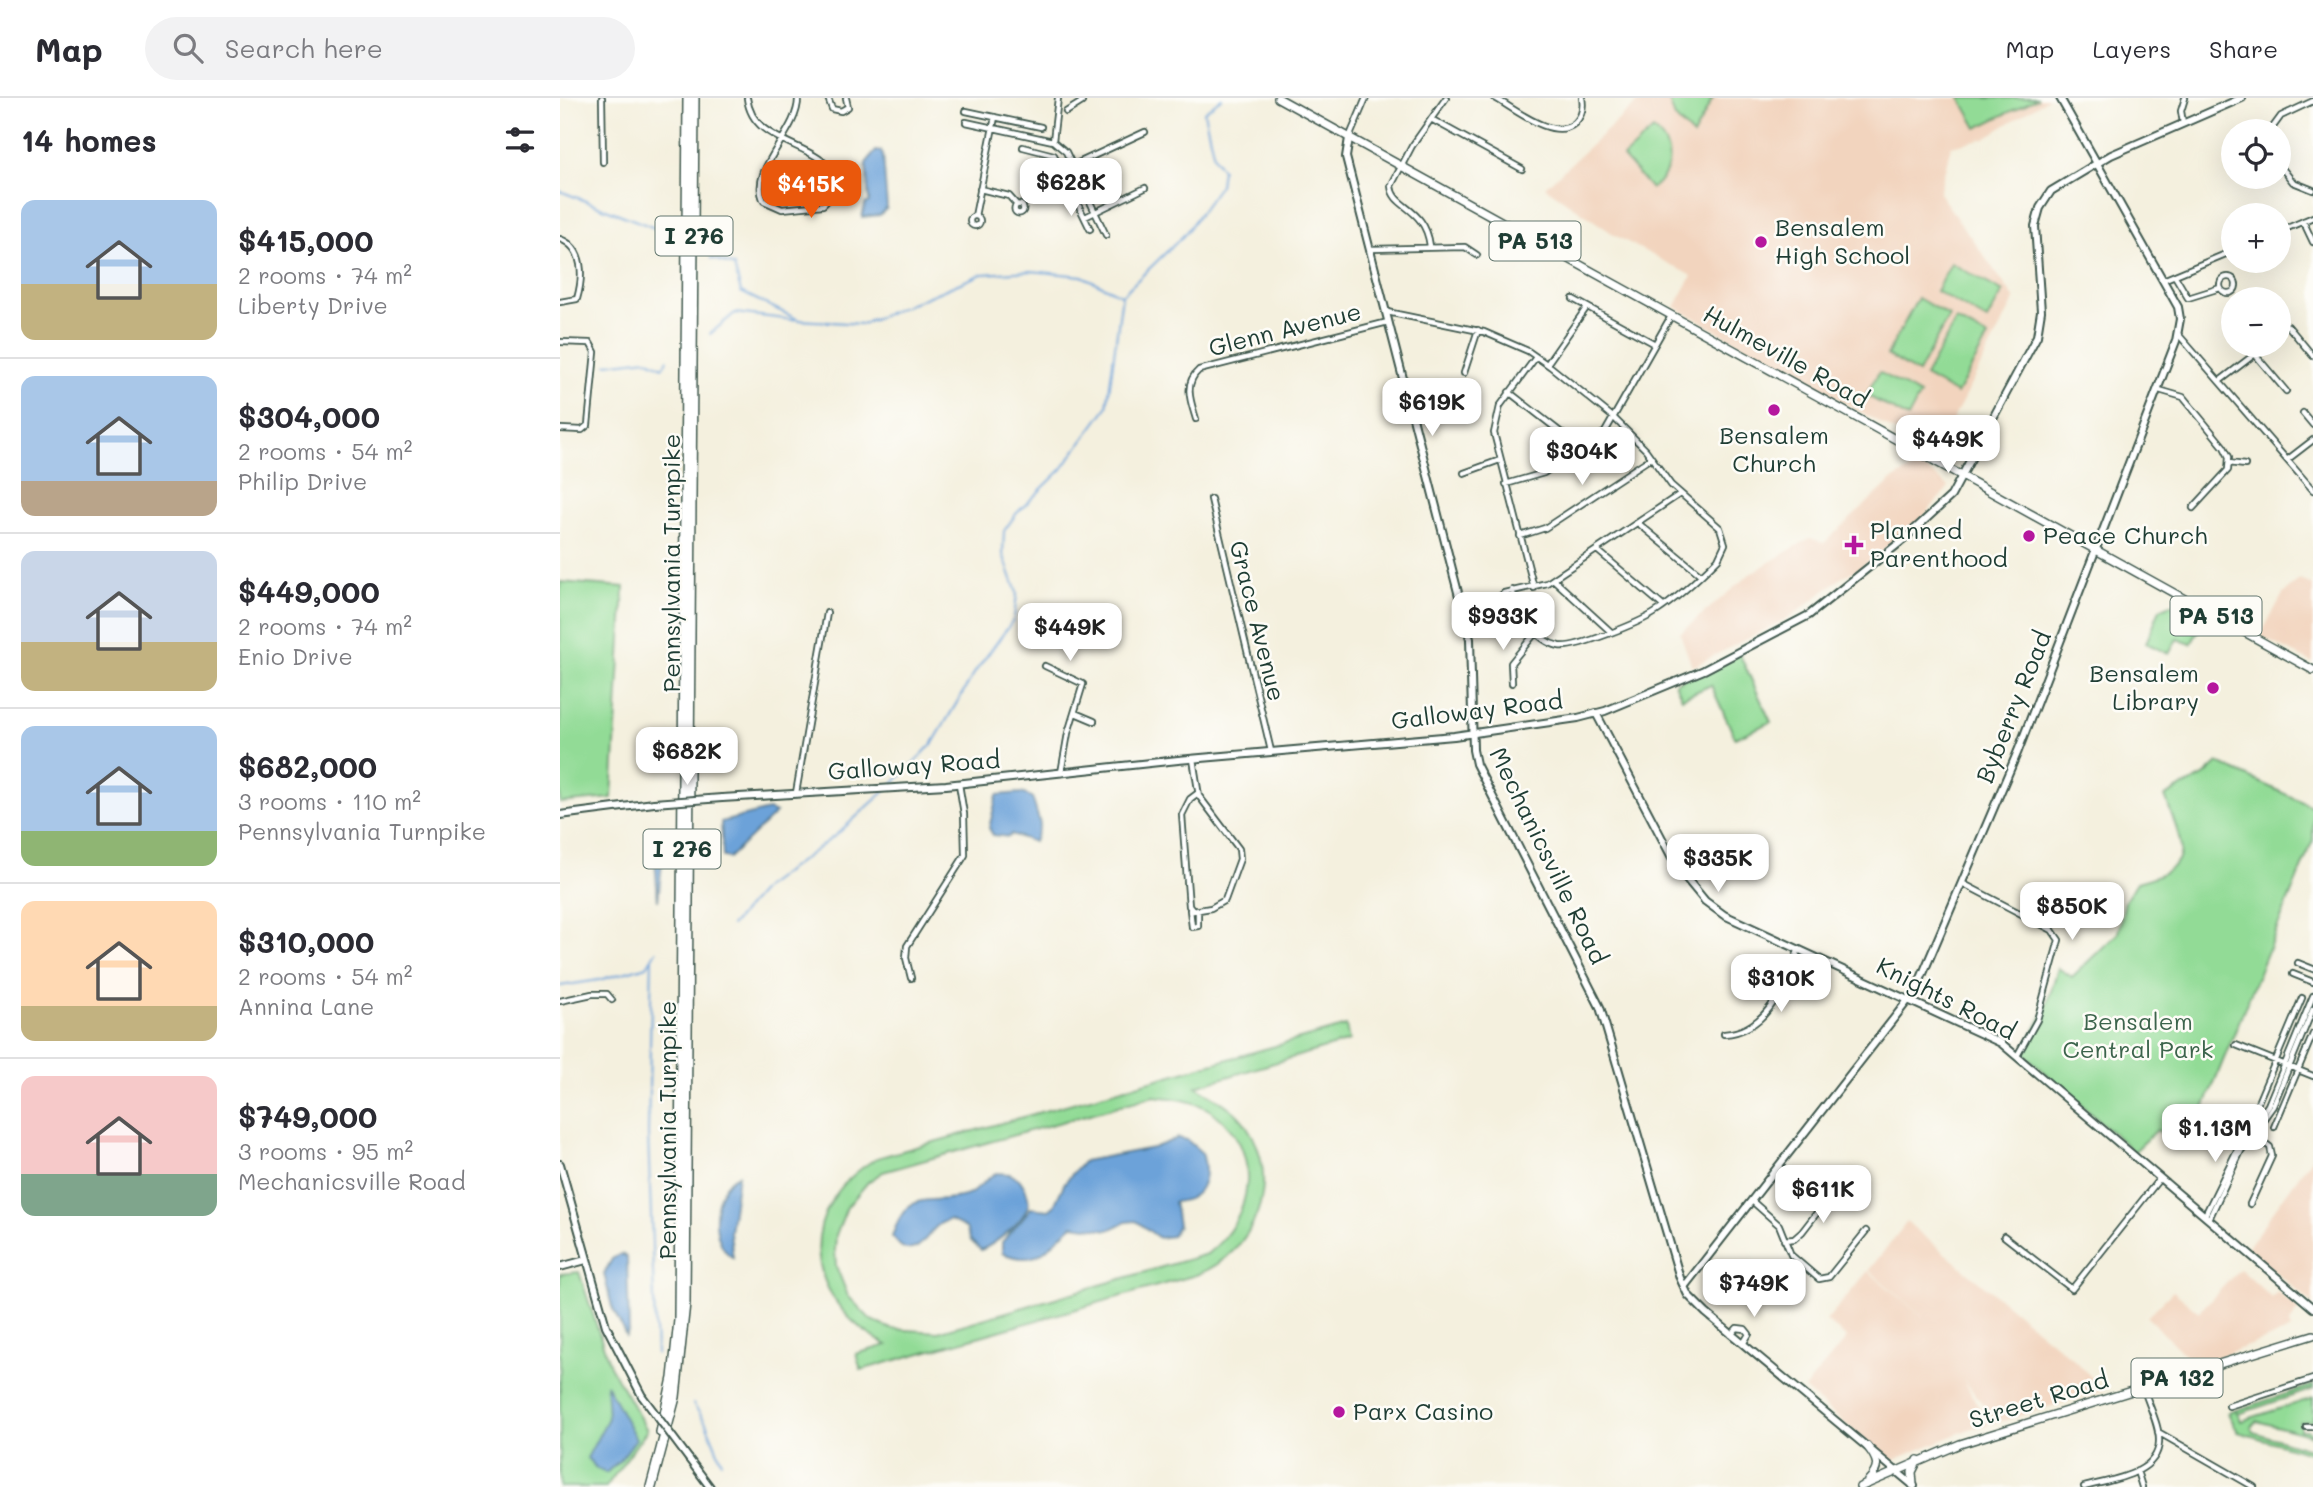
<!DOCTYPE html>
<meta charset="utf-8">
<style>
:root{--surface:#fff;--page:#f2f2f3;--text:#2b2b33;--muted:#7c7c81;--line:#e1e1e2;--accent:#ea580c}
body{margin:0;font-family:Mali,sans-serif;background:var(--page);color:var(--text);height:100vh;display:flex;flex-direction:column;font-size:26px;white-space:nowrap}
*{box-sizing:border-box;margin:0}
p{font-size:23px;color:var(--muted)}
.icon{flex:none;width:38px;height:38px;fill:none;stroke:currentColor;stroke-width:2;stroke-linecap:round;stroke-linejoin:round}
.map{position:relative;flex:1;overflow:hidden}
.details{display:flex;flex-direction:column;background:var(--surface);width:560px}
.details>*{flex:none}
.controls{position:absolute;left:1661px;top:21px;display:grid;gap:14px}
.controls a{display:grid;place-items:center;width:70px;height:70px;border-radius:50%;background:var(--surface);box-shadow:0 7px 28px #0002;font-size:35px}
.price{position:absolute;translate:-50% -60px;padding:0 16px;border-radius:14px;background:#fff;color:#222;font-size:23px;line-height:46px;filter:drop-shadow(0 2px 4px #0008)}
.price::after{content:'';position:absolute;left:50%;top:42px;width:21px;height:16px;margin-left:-10px;background:inherit;clip-path:polygon(0 0,100% 0,50% 100%)}
.price.current{background:var(--accent);color:#fff}
ul{padding:0;list-style:none}
li{display:flex;align-items:center;gap:21px;height:175px;padding:0 21px}
li+li{border-top:2px solid var(--line)}
li span{display:grid;place-items:center;flex:none;width:196px;height:140px;border-radius:14px;color:#555}
li>.icon{margin-inline-start:auto}
span .icon{width:84px;height:84px;fill:#fffc;stroke-width:1}
li b{font-size:30px}
h2{display:flex;justify-content:space-between;align-items:center;height:84px;padding:0 21px;font-size:30px}
header{display:flex;align-items:center;gap:42px;box-sizing:border-box;height:98px;padding:0 35px;background:var(--surface);border-bottom:2px solid var(--line)}
header strong{font-size:33px}
nav{display:flex;gap:38px;margin-inline-start:auto;font-size:24px}
.search{width:490px;height:63px;background:var(--page);display:flex;align-items:center;gap:18px;box-sizing:border-box;padding:0 24px;border-radius:38px;color:var(--muted);font-size:26px}
main{display:flex;flex:1;min-height:0}
.map>svg:first-child{display:block}
.built{fill:#f2d4be}
.green{fill:#92db96;stroke:#588c65;stroke-width:2;fill-rule:evenodd}
.water{fill:#6ca2d9;stroke:#467086;stroke-width:2}
.lines{fill:none;stroke-linecap:round;stroke-linejoin:round}
.stream{stroke:#6ca2d9;stroke-width:2}
.street-casing{stroke:#3f584e;stroke-width:8}
.secondary-casing{stroke:#3f584e;stroke-width:10}
.primary-casing{stroke:#3f584e;stroke-width:10}
.highway-casing{stroke:#3f584e;stroke-width:12}
.street{stroke:#fff;stroke-width:4.5}
.secondary{stroke:#fff;stroke-width:6}
.primary{stroke:#fff;stroke-width:7}
.highway{stroke:#fff;stroke-width:9}
.secondary-bridge-casing{stroke:#3f584e;stroke-width:10;stroke-linecap:butt}
.secondary-bridge{stroke:#fff;stroke-width:6}
.poi-dot{fill:#b5179e;stroke:#fdfcf7;stroke-width:2.5}
.labels{text-anchor:middle;stroke-width:5;stroke-linejoin:round;paint-order:stroke}
.shield{fill:#fdfcf7;stroke:#62766e;stroke-width:2}
.shield-label{font-size:23px;font-weight:bold;fill:#1f3d34}
.poi-label{font-size:24px;fill:#1f3d34;stroke:#fdfcf7;text-anchor:start}
.street-label{font-size:24px;fill:#1f3d34;stroke:#fdfcf7}
.park-label{font-size:24px;fill:#3c644c;stroke:#fdfcf7}
</style>
<header>
<strong>Map</strong>
<div class="search"><svg class="icon" aria-label="search" viewBox="0 0 24 24"><circle cx="10" cy="10" r="6"/><path d="M15 15l6 6"/></svg>Search here</div>
<nav><a>Map</a><a>Layers</a><a>Share</a></nav>
</header>
<main>
<section class="details">
<h2>14 homes<svg class="icon" aria-label="filters" viewBox="0 0 24 24"><path d="M4 7h16M4 17h16"/><circle cx="9" cy="7" r="2"/><circle cx="15" cy="17" r="2"/></svg></h2>
<ul>
<li><span style="background:linear-gradient(#a9c7e8 60%,#c2b280 0)"><svg class="icon" aria-label="home" viewBox="0 0 24 24"><path d="M3 11l9-7 9 7M6 9v11h12V9"/></svg></span><div><b>$415,000</b><p>2 rooms · 74 m²</p><p>Liberty Drive</p></div></li>
<li><span style="background:linear-gradient(#a9c7e8 75%,#b9a48a 0)"><svg class="icon" aria-label="home" viewBox="0 0 24 24"><path d="M3 11l9-7 9 7M6 9v11h12V9"/></svg></span><div><b>$304,000</b><p>2 rooms · 54 m²</p><p>Philip Drive</p></div></li>
<li><span style="background:linear-gradient(#c9d6e8 65%,#c2b280 0)"><svg class="icon" aria-label="home" viewBox="0 0 24 24"><path d="M3 11l9-7 9 7M6 9v11h12V9"/></svg></span><div><b>$449,000</b><p>2 rooms · 74 m²</p><p>Enio Drive</p></div></li>
<li><span style="background:linear-gradient(#a9c7e8 75%,#8fb573 0)"><svg class="icon" aria-label="home" viewBox="0 0 24 24"><path d="M3 11l9-7 9 7M6 9v11h12V9"/></svg></span><div><b>$682,000</b><p>3 rooms · 110 m²</p><p>Pennsylvania Turnpike</p></div></li>
<li><span style="background:linear-gradient(#ffd9b3 75%,#c2b280 0)"><svg class="icon" aria-label="home" viewBox="0 0 24 24"><path d="M3 11l9-7 9 7M6 9v11h12V9"/></svg></span><div><b>$310,000</b><p>2 rooms · 54 m²</p><p>Annina Lane</p></div></li>
<li><span style="background:linear-gradient(#f6c9c9 70%,#7fa58c 0)"><svg class="icon" aria-label="home" viewBox="0 0 24 24"><path d="M3 11l9-7 9 7M6 9v11h12V9"/></svg></span><div><b>$749,000</b><p>3 rooms · 95 m²</p><p>Mechanicsville Road</p></div></li>
</ul>
</section>
<div class="map">
<svg width="1753" height="1389" viewBox="0 0 1753 1389">
<rect width="100%" height="100%" fill="#fdfcf7"/>
<filter id="ink" filterUnits="userSpaceOnUse"><feTurbulence type="fractalNoise" baseFrequency=".0143" numOctaves="2"/><feDisplacementMap in="SourceGraphic" scale="14" xChannelSelector="R" yChannelSelector="G"/><feConvolveMatrix kernelMatrix="1 2 1 2 8 2 1 2 1" color-interpolation-filters="sRGB"/></filter>
<filter id="wash" filterUnits="userSpaceOnUse"><feTurbulence type="fractalNoise" baseFrequency=".00686" numOctaves="4" result="noise"/><feDisplacementMap in="SourceGraphic" scale="28" xChannelSelector="R" yChannelSelector="G"/><feGaussianBlur stdDeviation="1.57" result="paint"/><feColorMatrix in="noise" values="0 0 0 0 0 0 0 0 0 0 0 0 0 0 0 0 0 1.4 0 .05"/><feComposite in="paint" operator="in"/></filter>
<g filter="url(#wash)">
<rect width="100%" height="100%" fill="#f4f0de"/>
<path class="built" d="M 1077,0 L 1489,0 L 1425,40 L 1391,48 L 1379,95 L 1455,201 L 1375,356 L 1115,209 L 1132,178 L 1056,138 L 985,89 L 1079,3 Z
M 1360,366 L 1389,389 L 1361,421 L 1300,470 L 1284,478 L 1232,518 L 1132,569 L 1120,535 L 1190,476 L 1250,440 L 1264,445 L 1332,382 Z
M 1740,481 L 1753,488 L 1753,565 L 1700,538 L 1723,496 Z
M 1753,1058 L 1753,1206 L 1687,1150 Z
M 1347,1124 L 1513,1261 L 1544,1292 L 1433,1326 L 1429,1314 L 1403,1281 L 1429,1327 L 1412,1330 L 1334,1362 L 1326,1360 L 1259,1304 L 1244,1291 L 1287,1240 L 1266,1223 L 1308,1173 L 1372,1227 L 1309,1172 Z
M 1680,1171 L 1712,1200 L 1717,1194 L 1739,1212 L 1729,1226 L 1731,1232 L 1635,1267 L 1587,1219 L 1613,1193 L 1639,1214 Z"/>
<path class="green" d="M 1108,0 L 1153,0 L 1133,38 L 1115,20 Z
M 1400,0 L 1478,0 L 1417,30 Z
M 1093,32 C 1115,48 1113,76 1091,91 L 1063,59 Z
M 1391,165 L 1443,194 L 1427,222 L 1376,193 Z
M 1358,200 L 1389,218 L 1358,275 L 1327,257 Z
M 1396,222 L 1428,239 L 1397,296 L 1365,278 Z
M 1319,274 L 1360,297 L 1348,320 L 1306,297 Z
M 0,484 L 64,489 L 52,700 L 0,705 Z
M 1611,506 C 1623,513 1628,528 1639,532 L 1631,546 L 1617,541 L 1609,556 L 1586,545 L 1600,511 Z
M 1179,555 L 1211,624 L 1175,640 L 1151,587 L 1122,600 L 1115,585 Z
M 1658,665 L 1753,709 L 1753,742 L 1628,1049 L 1597,1032 L 1574,1054 L 1463,955 L 1485,913 L 1498,870 L 1512,879 L 1558,835 L 1565,803 L 1577,784 C 1639,768 1622,748 1605,698 L 1644,678 Z
M 786,928 L 789,943 L 636,988 C 654,1000 673,1008 686,1027 C 724,1082 695,1155 636,1177 L 301,1272 L 296,1256 L 327,1247 C 243,1204 232,1110 317,1060 ZM 594,998 C 613,1000 634,1002 651,1013 C 705,1050 694,1120 647,1156 L 378,1234 L 331,1231 L 311,1222 L 288,1198 L 276,1168 L 275,1152 L 276,1137 L 287,1109 L 308,1084 L 323,1074 Z
M 19,1174 L 50,1268 L 87,1332 L 46,1389 L 0,1389 L 0,1176 Z
M 1753,1287 L 1753,1291 L 1678,1316 L 1681,1323 L 1753,1300 L 1753,1323 L 1740,1324 L 1740,1332 L 1747,1332 L 1753,1338 L 1697,1323 L 1691,1329 L 1693,1334 L 1753,1352 L 1753,1356 L 1678,1334 L 1668,1315 L 1675,1312 L 1677,1316 L 1677,1312 Z"/>
<path class="water" d="M 316,53 L 321,53 L 323,57 L 327,110 L 320,117 L 302,119 L 305,106 L 309,104 L 306,65 Z
M 461,695 L 472,699 L 480,726 L 474,744 L 451,736 L 449,739 L 433,737 L 429,730 L 437,697 Z
M 208,712 L 216,715 L 169,760 L 163,759 L 161,724 Z
M 102,744 L 104,746 L 98,803 L 95,761 Z
M 618,1040 L 627,1042 L 642,1055 C 650,1080 642,1102 614,1104 L 618,1127 L 612,1138 L 599,1140 L 576,1123 L 566,1124 L 549,1132 L 513,1127 C 485,1150 479,1170 442,1155 L 442,1144 L 471,1110 L 489,1112 L 494,1108 L 505,1084 L 524,1063 L 593,1050 Z
M 436,1075 L 450,1076 L 460,1082 C 465,1089 470,1099 468,1108 C 462,1125 435,1146 421,1152 L 411,1143 L 406,1130 L 390,1122 C 369,1124 362,1161 342,1149 C 338,1147 337,1143 332,1139 C 348,1089 364,1108 405,1098 C 416,1095 425,1081 436,1075 Z
M 178,1077 L 170,1134 L 173,1160 C 148,1144 151,1089 178,1077 Z
M 61,1156 L 67,1159 L 69,1232 L 66,1238 L 52,1209 L 44,1176 L 52,1161 Z
M 46,1286 L 76,1341 L 60,1362 L 46,1375 L 37,1371 L 27,1360 L 48,1320 Z"/>
<g class="lines">
<path class="stream" d="M 0,93 L 110,136
M 151,160 L 174,168 L 181,194 L 239,222 L 302,226 L 422,176 L 471,173 L 522,178 L 561,197
M 150,236 L 175,215 L 234,222
M 47,266 L 87,261 L 103,269 L 108,261
M 332,687 L 373,645 L 415,574 L 454,521 L 457,495 L 443,456 L 444,433 L 456,416 L 502,371 L 547,309 L 562,197 L 624,137 L 660,87 L 662,72 L 654,59 L 644,14 L 662,0
M 171,828 L 205,789 L 276,737 L 325,693
M 92,860 L 88,1035 L 96,1256
M 0,888 L 39,882 L 87,868 L 96,853
M 133,1306 L 145,1323 L 162,1364"/>
</g>
</g>
<g filter="url(#ink)">
<g class="lines">
<defs>
<path id="street" d="M 42,0 L 43,64
M 187,0 C 193,50 261,42 276,81 L 273,97 L 263,107 L 222,111 L 204,103 C 187,72 239,34 238,0
M 268,0 L 272,11 L 281,13 L 288,9 L 286,0
M 498,0 L 493,43 L 506,54 L 546,137
M 935,0 C 955,11 994,44 1015,25 C 1022,18 1024,10 1022,0
M 406,13 L 481,29
M 506,14 L 522,4 L 520,0
M 871,21 L 962,71
M 406,24 L 493,43
M 1623,25 L 1621,13 L 1625,0
M 1710,33 L 1721,18 L 1753,3
M 789,40 L 806,0
M 463,49 L 494,57 L 511,91
M 1718,65 L 1733,84 L 1753,92
M 503,72 L 585,34
M 420,91 L 449,98 L 457,107
M 514,98 L 530,131
M454.5 111a4.5 4.5 0 1 1 9 0a4.5 4.5 0 1 1-9 0Z
M 415,118 L 435,19
M410 123a5 5 0 1 1 10 0a5 5 0 1 1-10 0Z
M 525,119 L 585,90
M 1743,123 L 1753,144
M 1718,134 L 1753,119
M 0,141 C 25,150 23,180 17,201 L 0,204
M 870,148 C 865,108 833,111 831,88 L 852,48 L 886,0
M 810,151 L 905,149 L 917,157
M 1615,178 L 1628,200 L 1660,190
M1660 187a8 8 0 1 1 16 0a8 8 0 1 1-16 0Z
M 1603,182 L 1673,153
M 1013,201 L 1095,246
M 827,214 L 924,234 L 968,253 L 991,269 L 1054,320 L 1086,352 L 1111,387 L 1160,430 L 1165,446 L 1158,461 C 1140,479 1118,500 1096,514 C 1081,524 1016,551 999,548 C 975,543 958,514 952,492
M 1728,228 L 1753,258
M 1618,236 L 1753,392
M 0,244 L 30,245 L 35,254 L 28,327 L 22,332 L 0,331
M 1687,247 L 1726,293
M 987,266 L 1027,209
M 904,275 L 918,232
M 1661,282 L 1695,256
M 1599,292 L 1623,299 L 1664,349 L 1669,359 L 1668,372 L 1633,410
M 949,294 L 1003,336 L 1015,354
M 1743,315 L 1753,327
M 636,321 C 631,304 623,286 639,272 L 828,224
M 1727,362 L 1753,342
M 1669,365 L 1685,367
M 904,375 L 940,362
M 946,386 L 984,375 L 1045,334 L 1111,218
M 651,401 L 711,653
M 1078,425 L 1141,477
M 960,438 L 985,430 L 1091,360
M 1037,452 L 1103,508
M 993,481 L 1050,533
M 974,490 L 934,335 L 940,308 L 976,259
M 905,520 L 923,515 L 944,495 L 987,485 L 1120,396
M 485,568 L 523,586 L 508,635 L 501,675
M 952,585 L 951,565 L 977,533
M 515,615 L 534,623
M 633,661 L 639,698 L 679,751 L 680,761 L 665,802 L 651,810 L 633,813 L 629,808 L 622,717 L 630,701 L 638,695
M 236,695 L 267,515
M 1402,785 L 1492,832 L 1499,842 L 1477,922 L 1457,958
M 630,812 L 632,829 L 638,828 L 638,812
M 1738,865 L 1753,871
M 1733,876 L 1753,884
M 351,880 L 346,860 L 347,848 L 405,757 L 404,716 L 399,686
M 0,903 L 32,896 L 47,896 L 52,902
M 1164,936 C 1209,933 1224,886 1239,851
M 1676,947 L 1753,978
M 1696,1009 L 1742,900
M 1714,1029 L 1753,936
M 1192,1103 L 1219,1127 L 1231,1157 L 1259,1181 L 1269,1179 L 1306,1133
M 1690,1106 L 1712,1058 L 1710,1049 L 1693,1036
M 1645,1117 L 1680,1046 L 1708,1007 L 1753,898
M 1649,1121 L 1681,1053 L 1713,1008 L 1753,911
M 1444,1138 L 1512,1191 L 1600,1080
M 1224,1142 L 1234,1141 L 1242,1134 L 1283,1081
M 1171,1237 L 1177,1230 L 1185,1231 L 1189,1236 L 1183,1246
M 1669,1308 L 1753,1281
M 1746,1329 L 1753,1329
M 1598,1334 L 1694,1389
M 1577,1373 L 1582,1389
M 1524,1389 C 1549,1382 1598,1377 1599,1344 C 1600,1328 1588,1306 1584,1291"/>
<path id="secondary" d="M 789,40 L 786,59 L 910,541 L 913,652 L 916,666 L 1040,909 L 1120,1180 L 1128,1197 L 1146,1215 L 1354,1388
M 1036,615 L 1117,769 L 1145,803 L 1164,817 L 1441,945 L 1753,1210
M 162,700 L 386,687 L 618,662 L 894,638 L 1018,620 L 1045,613 L 1144,572 L 1249,517 L 1343,442 L 1391,398 L 1477,238 L 1481,213 L 1475,128 L 1480,110 L 1491,93 L 1551,57 L 1682,0
M 0,717 L 94,705
M 0,1066 L 46,1228 L 82,1298
M 0,1169 L 26,1162
M 1124,1189 L 1356,892 L 1458,653 L 1616,243 L 1620,221 L 1618,209 L 1500,0
M 129,1361 L 150,1389"/>
<path id="primary" d="M 718,0 L 1753,572
M 1307,1348 C 1318,1362 1321,1369 1308,1383
M 1353,1387 L 1352,1374 L 1358,1362
M 1300,1389 L 1400,1346 L 1753,1237"/>
<path id="highway" d="M 101,1334 L 113,1280 L 119,1222 L 128,0
M 91,1389 L 115,1299 L 125,1205 L 134,0"/>
</defs>
<use href="#street" class="street-casing"/>
<use href="#secondary" class="secondary-casing"/>
<use href="#primary" class="primary-casing"/>
<use href="#highway" class="highway-casing"/>
<use href="#street" class="street"/>
<use href="#secondary" class="secondary"/>
<use href="#primary" class="primary"/>
<use href="#highway" class="highway"/>
<defs>
<path id="secondary-bridge" d="M 94,705 L 162,700
M 82,1298 L 129,1361"/>
</defs>
<use href="#secondary-bridge" class="secondary-bridge-casing"/>
<use href="#secondary-bridge" class="secondary-bridge"/>
</g>
</g>
<g class="poi-dot">
<circle cx="1201" cy="144" r="7"/>
<circle cx="1214" cy="312" r="7"/>
<circle cx="1469" cy="438" r="7"/>
<path d="M1290.5 436.5h7v7h7v7h-7v7h-7v-7h-7v-7h7z"/>
<circle cx="1653" cy="590" r="7"/>
<circle cx="779" cy="1314" r="7"/>
</g>
<g class="labels">
<g class="shield">
<rect x="95.5" y="118.5" width="77" height="39" rx="5"/>
<rect x="929.5" y="123.5" width="91" height="39" rx="5"/>
<rect x="1610.5" y="498.5" width="91" height="39" rx="5"/>
<rect x="83.5" y="731.5" width="77" height="39" rx="5"/>
<rect x="1571.5" y="1260.5" width="91" height="39" rx="5"/>
</g>
<g class="shield-label">
<text x="134" y="146">I 276</text>
<text x="975" y="151">PA 513</text>
<text x="1656" y="526">PA 513</text>
<text x="122" y="759">I 276</text>
<text x="1617" y="1288">PA 132</text>
</g>
<g class="poi-label">
<text x="1215" y="138">Bensalem<tspan x="1215" dy="28">High School</tspan></text>
<text x="1214" y="346" text-anchor="middle">Bensalem<tspan x="1214" dy="28">Church</tspan></text>
<text x="1310" y="441">Planned<tspan x="1310" dy="28">Parenthood</tspan></text>
<text x="1483" y="446">Peace Church</text>
<text x="1639" y="584" text-anchor="end">Bensalem<tspan x="1639" dy="28">Library</tspan></text>
<text x="793" y="1322">Parx Casino</text>
</g>
<g class="street-label">
<text transform="translate(725 232) rotate(-14)" y="8">Glenn Avenue</text>
<text transform="translate(1226 259) rotate(29)" y="8">Hulmeville Road</text>
<text transform="translate(112 465) rotate(-90)" y="8">Pennsylvania Turnpike</text>
<text transform="translate(697 523) rotate(76)" y="8">Grace Avenue</text>
<text transform="translate(1454 609) rotate(-68)" y="8">Byberry Road</text>
<text transform="translate(917 613) rotate(-7)" y="8">Galloway Road</text>
<text transform="translate(354 668) rotate(-4)" y="8">Galloway Road</text>
<text transform="translate(988 758) rotate(64)" y="8">Mechanicsville Road</text>
<text transform="translate(1386 901) rotate(27)" y="8">Knights Road</text>
<text transform="translate(108 1032) rotate(-90)" y="8">Pennsylvania Turnpike</text>
<text transform="translate(1479 1302) rotate(-17)" y="8">Street Road</text>
</g>
<g class="park-label">
<text x="1578" y="932">Bensalem<tspan x="1578" dy="28">Central Park</tspan></text>
</g>
</g>
</svg>
<div class="controls">
<a><svg class="icon" aria-label="locate" viewBox="0 0 24 24"><circle cx="12" cy="12" r="6"/><path d="M12 2v4M12 18v4M2 12h4M18 12h4"/></svg></a>
<a>+</a>
<a>−</a>
</div>
<b class="price" style="left:511px;top:120px">$628K</b>
<b class="price current" style="left:251px;top:122px">$415K</b>
<b class="price" style="left:872px;top:340px">$619K</b>
<b class="price" style="left:1388px;top:377px">$449K</b>
<b class="price" style="left:1022px;top:389px">$304K</b>
<b class="price" style="left:943px;top:554px">$933K</b>
<b class="price" style="left:510px;top:565px">$449K</b>
<b class="price" style="left:127px;top:689px">$682K</b>
<b class="price" style="left:1158px;top:796px">$335K</b>
<b class="price" style="left:1512px;top:844px">$850K</b>
<b class="price" style="left:1221px;top:916px">$310K</b>
<b class="price" style="left:1655px;top:1066px">$1.13M</b>
<b class="price" style="left:1263px;top:1127px">$611K</b>
<b class="price" style="left:1194px;top:1221px">$749K</b>
</div>
</main>
